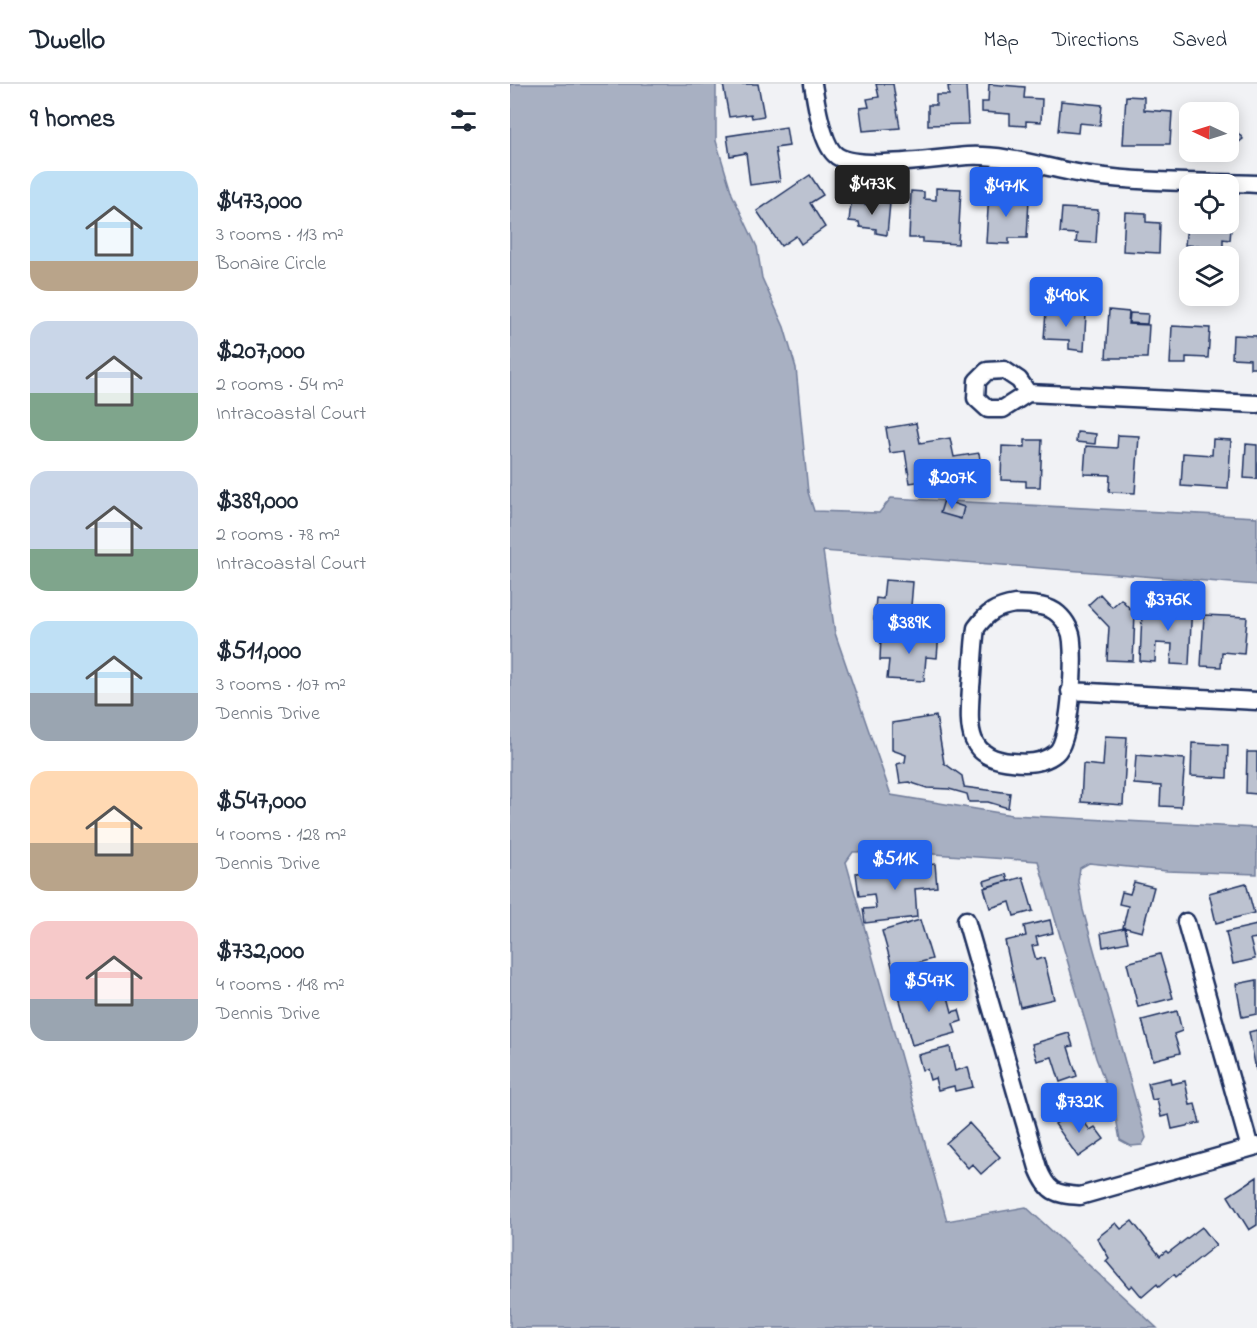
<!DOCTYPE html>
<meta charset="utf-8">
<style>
:root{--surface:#fff;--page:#f6f6f7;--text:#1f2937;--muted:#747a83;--line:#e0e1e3;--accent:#2563eb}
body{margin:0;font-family:"Indie Flower",sans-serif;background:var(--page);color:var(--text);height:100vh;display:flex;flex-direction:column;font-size:22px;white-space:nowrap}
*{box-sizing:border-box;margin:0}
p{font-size:20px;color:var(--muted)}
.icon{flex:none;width:33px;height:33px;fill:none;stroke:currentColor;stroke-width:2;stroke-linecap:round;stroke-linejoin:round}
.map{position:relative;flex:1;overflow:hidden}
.details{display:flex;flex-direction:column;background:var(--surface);width:510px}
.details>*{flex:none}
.needle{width:39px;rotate:274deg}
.fabs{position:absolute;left:669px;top:18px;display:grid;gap:12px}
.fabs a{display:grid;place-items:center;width:60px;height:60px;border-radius:12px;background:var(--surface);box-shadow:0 3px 15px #0003;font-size:30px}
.price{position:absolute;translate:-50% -51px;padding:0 14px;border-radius:6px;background:var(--accent);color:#fff;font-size:20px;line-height:39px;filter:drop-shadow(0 2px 3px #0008)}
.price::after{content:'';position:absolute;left:50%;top:36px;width:18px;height:14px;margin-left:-9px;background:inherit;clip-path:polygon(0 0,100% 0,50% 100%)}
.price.current{background:#222;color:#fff}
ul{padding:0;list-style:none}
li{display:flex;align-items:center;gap:18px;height:150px;padding:0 30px}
li span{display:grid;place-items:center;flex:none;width:168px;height:120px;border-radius:18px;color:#555}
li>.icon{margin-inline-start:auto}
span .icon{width:72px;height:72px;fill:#fffc;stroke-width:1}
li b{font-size:26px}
h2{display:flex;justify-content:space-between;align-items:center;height:72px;padding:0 30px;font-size:26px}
header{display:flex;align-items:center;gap:36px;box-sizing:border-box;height:84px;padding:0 30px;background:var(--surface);border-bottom:2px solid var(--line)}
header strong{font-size:28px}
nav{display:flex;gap:33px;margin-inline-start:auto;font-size:21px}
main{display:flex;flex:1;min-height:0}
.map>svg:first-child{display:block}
.water{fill:#a8b0c2;stroke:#707c9a;stroke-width:1.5}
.building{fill:#bcc2d0;stroke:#1b2f5e;stroke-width:1.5}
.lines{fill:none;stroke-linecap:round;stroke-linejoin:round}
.minor-casing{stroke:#1b2f5e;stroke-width:21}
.minor{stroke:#fff;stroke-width:16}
</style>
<header>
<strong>Dwello</strong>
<nav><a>Map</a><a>Directions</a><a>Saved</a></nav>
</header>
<main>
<section class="details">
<h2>9 homes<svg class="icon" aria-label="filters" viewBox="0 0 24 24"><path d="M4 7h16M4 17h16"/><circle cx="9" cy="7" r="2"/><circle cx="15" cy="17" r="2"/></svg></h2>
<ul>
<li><span style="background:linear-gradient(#bfe0f5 75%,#b9a48a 0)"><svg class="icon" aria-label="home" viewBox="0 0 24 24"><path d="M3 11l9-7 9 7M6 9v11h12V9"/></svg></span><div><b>$473,000</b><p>3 rooms · 113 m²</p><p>Bonaire Circle</p></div></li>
<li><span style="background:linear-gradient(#c9d6e8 60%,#7fa58c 0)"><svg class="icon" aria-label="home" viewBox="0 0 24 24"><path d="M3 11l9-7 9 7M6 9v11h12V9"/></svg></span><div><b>$207,000</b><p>2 rooms · 54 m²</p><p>Intracoastal Court</p></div></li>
<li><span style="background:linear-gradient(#c9d6e8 65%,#7fa58c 0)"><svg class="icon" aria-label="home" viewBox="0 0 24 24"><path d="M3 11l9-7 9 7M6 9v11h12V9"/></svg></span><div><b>$389,000</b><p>2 rooms · 78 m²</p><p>Intracoastal Court</p></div></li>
<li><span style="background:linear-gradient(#bfe0f5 60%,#9aa5b1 0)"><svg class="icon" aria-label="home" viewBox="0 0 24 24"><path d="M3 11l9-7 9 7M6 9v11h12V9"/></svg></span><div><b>$511,000</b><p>3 rooms · 107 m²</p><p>Dennis Drive</p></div></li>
<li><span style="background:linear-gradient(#ffd9b3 60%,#b9a48a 0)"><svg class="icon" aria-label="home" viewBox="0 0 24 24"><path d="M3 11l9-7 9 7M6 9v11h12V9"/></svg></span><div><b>$547,000</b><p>4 rooms · 128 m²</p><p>Dennis Drive</p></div></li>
<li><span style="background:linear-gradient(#f6c9c9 65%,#9aa5b1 0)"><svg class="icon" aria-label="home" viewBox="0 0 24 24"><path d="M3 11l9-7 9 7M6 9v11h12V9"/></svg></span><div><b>$732,000</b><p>4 rooms · 148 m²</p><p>Dennis Drive</p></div></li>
</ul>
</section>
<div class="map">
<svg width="747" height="1244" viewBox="0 0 747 1244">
<rect width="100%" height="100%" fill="#f1f2f5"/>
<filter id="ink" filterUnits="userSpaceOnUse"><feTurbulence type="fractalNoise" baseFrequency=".0167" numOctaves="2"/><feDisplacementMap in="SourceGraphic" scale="12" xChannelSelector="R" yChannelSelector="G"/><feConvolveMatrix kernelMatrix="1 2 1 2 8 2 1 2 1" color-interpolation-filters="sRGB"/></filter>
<g filter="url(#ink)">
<path class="water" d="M 0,0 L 206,0 L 206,57 L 222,110 L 247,163 L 252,194 L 274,243 L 286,284 L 298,408 L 304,427 L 369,429 L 381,414 L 747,433 L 747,501 L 313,467 L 325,549 L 381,711 L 502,731 L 747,744 L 747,790 L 657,787 L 579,779 L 570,784 L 568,797 L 573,826 L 636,1054 L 632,1061 L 621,1062 L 610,1056 L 604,1022 L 586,974 L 528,777 L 379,767 L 343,768 L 336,778 L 437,1137 L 516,1123 L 647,1244 L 0,1244 Z"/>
<path class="building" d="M 213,0 L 248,0 L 254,32 L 242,34 L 241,30 L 219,33 Z
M 366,0 L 383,0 L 390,44 L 353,47 L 350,24 L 359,23 L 357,15 L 369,13 Z
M 479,0 L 515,3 L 514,14 L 532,15 L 531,38 L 516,37 L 516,42 L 500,41 L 500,30 L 472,28 L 472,18 L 478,18 Z
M 438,2 L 456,2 L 458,40 L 418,41 L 418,21 L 426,21 L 426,11 L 439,11 Z
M 616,12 L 634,13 L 634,26 L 662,28 L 660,60 L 613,60 Z
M 551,17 L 592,21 L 590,41 L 569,39 L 568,49 L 548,47 Z
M 718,37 L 733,55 L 719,66 L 718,66 Z
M 276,43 L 279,62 L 265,64 L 270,97 L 240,101 L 236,69 L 220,72 L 217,52 Z
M 300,91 L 313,111 L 300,119 L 315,143 L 291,160 L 286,152 L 271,162 L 247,127 Z
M 426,104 L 451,105 L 448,160 L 413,158 L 413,154 L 399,154 L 401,107 L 414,108 L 414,115 L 426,116 Z
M 479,108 L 498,109 L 498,114 L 519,115 L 517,154 L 499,154 L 499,160 L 476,159 Z
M 363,117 L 380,119 L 377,151 L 366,149 L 366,145 L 350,143 L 349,138 L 339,137 L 341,119 L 362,121 Z
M 552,124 L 588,126 L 586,159 L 566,158 L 567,150 L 550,149 Z
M 615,128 L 636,129 L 636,138 L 650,139 L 649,169 L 613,167 Z
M 718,133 L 722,134 L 720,156 L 713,155 L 713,164 L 675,161 L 677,140 L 718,140 Z
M 599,226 L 619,228 L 618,240 L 639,241 L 637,274 L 596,274 Z
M 536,227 L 576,230 L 574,267 L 559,265 L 559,256 L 534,255 Z
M 620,229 L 638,230 L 637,240 L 619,239 Z
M 662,242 L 700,244 L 698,274 L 676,273 L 676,280 L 660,280 Z
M 723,251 L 747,252 L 747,284 L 740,284 L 740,275 L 722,274 Z
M 406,339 L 410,359 L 440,354 L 444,373 L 469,369 L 472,388 L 400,399 L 395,367 L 380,369 L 376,344 Z
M 567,348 L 586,350 L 585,360 L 566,358 Z
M 608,351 L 629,352 L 625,409 L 599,408 L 600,391 L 574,390 L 576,362 L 607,364 Z
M 703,355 L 721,356 L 718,405 L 671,402 L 673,369 L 702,371 Z
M 515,356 L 532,356 L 530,403 L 516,403 L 516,397 L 491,396 L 492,362 L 515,363 Z
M 736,360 L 747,361 L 747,395 L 734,394 Z
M 434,416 L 454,423 L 451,435 L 430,429 Z
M 375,496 L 403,498 L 401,522 L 418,523 L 416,541 L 364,536 L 366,514 L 373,515 Z
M 590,510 L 602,523 L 611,515 L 625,530 L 623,577 L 597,576 L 599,543 L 578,521 Z
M 657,516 L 682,518 L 679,581 L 661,580 L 662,560 L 646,559 L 645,578 L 630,577 L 632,528 L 657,530 Z
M 694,531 L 737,533 L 734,570 L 712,568 L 711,583 L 691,582 Z
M 409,547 L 429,548 L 427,574 L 416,573 L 414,597 L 377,595 L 379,576 L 370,576 L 371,551 L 409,553 Z
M 426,632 L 434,679 L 452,692 L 454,703 L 500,709 L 498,724 L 478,718 L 459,718 L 457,710 L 439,705 L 417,704 L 399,698 L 390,699 L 387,680 L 395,678 L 396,671 L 382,666 L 382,639 Z
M 595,652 L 617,653 L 613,721 L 571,718 L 573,680 L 593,682 Z
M 682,659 L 718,661 L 717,694 L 681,692 Z
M 737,668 L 747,668 L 747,710 L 736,709 Z
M 626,671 L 675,675 L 671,723 L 650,722 L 651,702 L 624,700 Z
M 425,780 L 427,803 L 405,805 L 407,833 L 355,839 L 353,825 L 366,824 L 364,810 L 349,812 L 346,789 Z
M 496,790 L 498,797 L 476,803 L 474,797 Z
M 513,793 L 523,827 L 504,832 L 500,818 L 480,824 L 474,804 Z
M 624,798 L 644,803 L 632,848 L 613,843 L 618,822 L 609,820 L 612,808 L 620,810 Z
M 736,799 L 744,829 L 706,839 L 699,809 Z
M 410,836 L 422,875 L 383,886 L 372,847 Z
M 540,836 L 543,849 L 526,853 L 528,861 L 522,862 L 526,876 L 534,874 L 544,915 L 510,923 L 495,857 L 516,852 L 514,842 Z
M 747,841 L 747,854 L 740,855 L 745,875 L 723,880 L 716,848 Z
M 615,844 L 618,858 L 593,863 L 591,849 Z
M 650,870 L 663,914 L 628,923 L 617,879 Z
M 747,896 L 747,930 L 732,933 L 726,900 Z
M 434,897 L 442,928 L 449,926 L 452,937 L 443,940 L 446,949 L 402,961 L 388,909 Z
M 667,927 L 672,947 L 664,950 L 670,969 L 643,976 L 632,936 Z
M 747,946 L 747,986 L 746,986 L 739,948 Z
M 559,949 L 563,962 L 558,963 L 567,992 L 550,998 L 542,973 L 527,977 L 522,960 Z
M 440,963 L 445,987 L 458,983 L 463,1003 L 445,1007 L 444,1002 L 428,1006 L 425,994 L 420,996 L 417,985 L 412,986 L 408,971 Z
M 660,994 L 661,1000 L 675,997 L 680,1021 L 685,1020 L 690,1039 L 662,1045 L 659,1031 L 651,1033 L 647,1015 L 642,1016 L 638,999 Z
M 565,1026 L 580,1046 L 585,1043 L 594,1055 L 568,1073 L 545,1040 Z
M 459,1039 L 490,1073 L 471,1090 L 462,1080 L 458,1084 L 436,1059 Z
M 747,1093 L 747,1141 L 739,1146 L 718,1112 Z
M 622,1137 L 650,1172 L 656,1167 L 658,1169 L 692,1143 L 706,1161 L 666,1193 L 664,1190 L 649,1203 L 647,1200 L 632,1213 L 622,1201 L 619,1204 L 596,1177 L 599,1174 L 587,1154 L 606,1139 L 611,1145 Z"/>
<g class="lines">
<defs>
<path id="minor" d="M 303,0 C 306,18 312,62 327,72 C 349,87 429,74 458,72 C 499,70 538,85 579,91 C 634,99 691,98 747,100
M 494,286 L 509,296 L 518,309 L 493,325 L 478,325 L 466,314 L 467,297 L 477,287 Z
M 518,309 L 747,320
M 505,520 C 519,521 537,520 548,530 C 556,537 562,548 562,558 C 564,579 561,657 546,669 C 534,679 517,680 502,678 C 454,674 459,641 461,603 C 463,584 463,564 466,544 C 477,529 486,523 505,520 Z
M 560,607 L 747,617
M 456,836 L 528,1084 C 538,1109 545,1110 570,1112 L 747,1062
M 676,838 L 740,1064"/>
</defs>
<use href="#minor" class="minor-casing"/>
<use href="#minor" class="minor"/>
</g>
</g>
</svg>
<div class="fabs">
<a><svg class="needle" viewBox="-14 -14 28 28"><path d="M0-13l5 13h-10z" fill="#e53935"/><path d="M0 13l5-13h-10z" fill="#747a83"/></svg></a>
<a><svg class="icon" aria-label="locate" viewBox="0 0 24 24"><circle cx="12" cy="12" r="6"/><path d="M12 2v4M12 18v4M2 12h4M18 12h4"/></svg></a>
<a><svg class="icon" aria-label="layers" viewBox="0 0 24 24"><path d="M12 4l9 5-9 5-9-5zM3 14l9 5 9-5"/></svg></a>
</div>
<b class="price current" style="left:362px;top:132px">$473K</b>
<b class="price" style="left:496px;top:134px">$471K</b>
<b class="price" style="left:556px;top:244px">$490K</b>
<b class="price" style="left:442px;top:426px">$207K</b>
<b class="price" style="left:658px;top:548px">$376K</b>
<b class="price" style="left:399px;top:571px">$389K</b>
<b class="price" style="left:385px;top:807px">$511K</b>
<b class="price" style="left:419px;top:929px">$547K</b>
<b class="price" style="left:569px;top:1050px">$732K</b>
</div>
</main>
